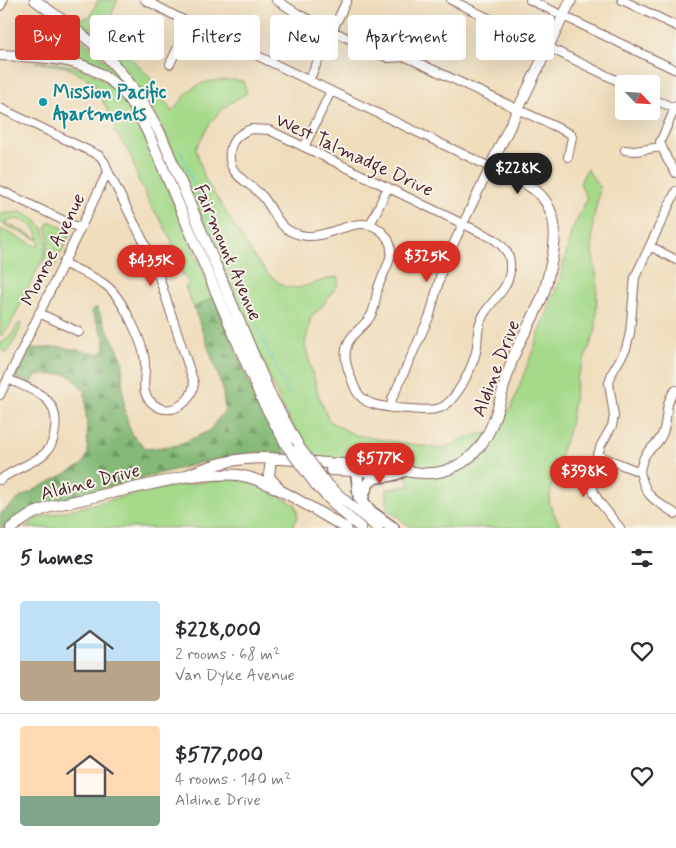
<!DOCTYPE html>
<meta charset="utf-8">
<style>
:root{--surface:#fff;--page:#f2f2f3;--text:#2b2b33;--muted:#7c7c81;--line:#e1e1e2;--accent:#d93025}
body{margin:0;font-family:Mynerve,sans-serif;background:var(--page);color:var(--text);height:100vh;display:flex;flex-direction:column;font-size:19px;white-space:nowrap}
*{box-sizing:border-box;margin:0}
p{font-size:16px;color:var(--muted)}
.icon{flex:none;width:28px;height:28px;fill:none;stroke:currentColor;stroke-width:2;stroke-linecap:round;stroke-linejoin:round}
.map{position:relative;height:528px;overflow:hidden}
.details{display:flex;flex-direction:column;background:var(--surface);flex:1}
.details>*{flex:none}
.hud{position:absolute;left:15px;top:15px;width:646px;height:45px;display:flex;gap:10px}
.needle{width:32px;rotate:115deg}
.buttons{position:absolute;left:615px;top:75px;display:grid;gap:10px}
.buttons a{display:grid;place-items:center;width:45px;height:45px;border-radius:5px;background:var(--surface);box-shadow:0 5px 20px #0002;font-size:25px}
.price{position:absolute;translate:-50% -42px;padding:0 11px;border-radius:18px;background:var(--accent);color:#fff;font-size:16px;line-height:32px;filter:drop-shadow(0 1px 2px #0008)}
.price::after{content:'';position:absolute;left:50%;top:30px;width:15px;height:11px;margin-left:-8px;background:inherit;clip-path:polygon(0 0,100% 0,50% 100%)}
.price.active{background:#222;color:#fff}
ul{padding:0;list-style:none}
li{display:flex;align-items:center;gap:15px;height:125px;padding:0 20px}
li+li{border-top:1px solid var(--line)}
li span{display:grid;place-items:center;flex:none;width:140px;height:100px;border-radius:5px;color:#555}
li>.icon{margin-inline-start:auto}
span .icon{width:60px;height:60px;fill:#fffc;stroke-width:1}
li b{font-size:21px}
h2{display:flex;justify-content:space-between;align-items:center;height:60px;padding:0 20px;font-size:21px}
.chip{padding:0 18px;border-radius:5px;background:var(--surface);box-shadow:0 5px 20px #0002;font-size:18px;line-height:45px}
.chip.active{background:var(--accent);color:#fff}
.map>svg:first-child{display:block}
.grass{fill:#a5da8b;stroke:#787c5b}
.forest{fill:url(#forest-firs);stroke:#676c51}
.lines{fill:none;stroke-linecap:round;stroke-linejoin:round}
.stream{stroke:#5fc8da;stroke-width:1}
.minor-casing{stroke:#84625d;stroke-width:10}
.major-casing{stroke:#84625d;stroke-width:12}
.highway-casing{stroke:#84625d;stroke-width:14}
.minor{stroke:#fff;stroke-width:8}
.major{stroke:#fff;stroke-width:10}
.highway{stroke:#fff;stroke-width:11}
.major-bridge-casing{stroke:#84625d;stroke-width:12;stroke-linecap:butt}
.major-bridge{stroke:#fff;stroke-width:10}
.culture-dot{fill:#0f9aa8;stroke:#f7f3e8;stroke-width:2}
.labels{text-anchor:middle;stroke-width:4;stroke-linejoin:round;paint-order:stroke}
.culture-label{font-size:19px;font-weight:bold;fill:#0d838f;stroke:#f7f3e8;text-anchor:start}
.street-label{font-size:19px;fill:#4a1f2b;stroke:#f7f3e8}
</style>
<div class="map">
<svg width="676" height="528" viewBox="0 0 676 528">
<defs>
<pattern id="forest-firs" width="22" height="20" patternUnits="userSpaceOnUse" patternTransform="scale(1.25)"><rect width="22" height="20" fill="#84ba77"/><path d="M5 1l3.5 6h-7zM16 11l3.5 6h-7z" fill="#6e9762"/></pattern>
</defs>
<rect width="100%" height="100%" fill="#f7f3e8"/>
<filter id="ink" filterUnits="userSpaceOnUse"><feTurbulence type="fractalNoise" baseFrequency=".02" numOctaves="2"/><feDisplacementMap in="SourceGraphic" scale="10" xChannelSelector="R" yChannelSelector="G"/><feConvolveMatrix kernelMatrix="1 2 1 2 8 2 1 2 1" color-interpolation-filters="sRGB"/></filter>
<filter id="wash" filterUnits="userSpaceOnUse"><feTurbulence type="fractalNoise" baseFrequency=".0096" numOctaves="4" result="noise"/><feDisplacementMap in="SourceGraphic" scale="20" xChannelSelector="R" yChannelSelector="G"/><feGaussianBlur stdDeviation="1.12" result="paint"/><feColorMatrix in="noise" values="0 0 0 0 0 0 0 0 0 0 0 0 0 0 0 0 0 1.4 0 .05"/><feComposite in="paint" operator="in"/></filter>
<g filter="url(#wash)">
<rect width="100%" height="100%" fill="#efddbb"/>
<path class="grass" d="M 98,0 L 118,0 L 104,31 L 148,75 L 172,112 C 178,105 185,94 193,88 C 207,79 227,79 243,81 L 247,93 C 218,109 210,120 196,149 L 205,179 L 253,255 L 269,275 L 285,287 L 299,288 L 334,277 L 339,278 L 337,286 L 321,308 L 311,316 L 305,345 L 319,397 L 329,421 L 355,435 L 441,449 L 468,437 L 493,432 L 511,408 L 560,279 L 571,232 L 587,199 L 580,183 L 587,169 L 600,188 L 593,222 L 592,252 L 597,278 L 596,330 L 577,378 L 570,426 L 552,483 L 549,503 L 561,528 L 412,528 L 387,509 L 387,489 L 410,486 L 403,464 L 312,457 L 284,411 L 170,144 C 146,92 118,55 72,20 L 90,17 Z
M 49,15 L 97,52 L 128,87 L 126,88 C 100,63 70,52 34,50 Z
M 35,62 C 60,62 87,67 107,83 C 140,111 154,156 170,195 C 185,229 199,263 214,297 L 194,308 L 185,287 L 189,284 L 188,281 L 183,276 L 171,239 L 160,219 L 152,208 L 138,179 L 131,156 L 118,136 L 113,131 L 116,127 L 115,125 L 93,82 L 66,67 Z
M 0,212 L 3,214 L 20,212 L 33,217 L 43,228 L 47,242 L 44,256 L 11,324 L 0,337 L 0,328 L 2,325 L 0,324 L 0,229 L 39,247 L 39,240 L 4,225 L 6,223 L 39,239 C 35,220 15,214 0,225 Z
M 50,221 L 71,232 L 53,270 L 43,266 C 44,250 53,247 46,228 Z
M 19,323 L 21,324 C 19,334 13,344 7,353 L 0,349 L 0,344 L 10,337 Z
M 233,479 L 255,483 L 296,505 L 298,516 L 292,528 L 24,528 L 38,518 C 102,502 166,484 233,479 Z"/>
<path class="forest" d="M 214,297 L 256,399 L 287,455 L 267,452 L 248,453 L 207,461 L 80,495 L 24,514 L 5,528 L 0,528 L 0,514 L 21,497 L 82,465 L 88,454 L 85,391 L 68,374 L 36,375 L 31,384 L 15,377 L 29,349 L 60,347 L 100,354 L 105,348 L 105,339 L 91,311 L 96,307 L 123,360 L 122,377 L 125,413 L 132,435 L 147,449 L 178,445 L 209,431 L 225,410 L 222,386 L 194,308 Z"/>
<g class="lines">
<path class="stream" d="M 180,149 L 216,239 L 289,395"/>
</g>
</g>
<g filter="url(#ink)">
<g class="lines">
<defs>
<path id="minor" d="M 145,0 L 189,23 L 490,167 L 443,266 L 430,315 L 392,399 L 391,408
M 276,0 L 300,15 L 388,58 L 406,57 L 571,134 L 572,137 L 568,157
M 451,0 L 624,84
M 530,0 L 676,70
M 622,0 L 676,26
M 170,64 L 189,23
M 309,80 L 347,0
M 651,98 L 676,109
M 676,106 L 660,142 L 667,159 L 676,173
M 0,108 L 100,156 L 105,163 L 108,171 L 154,262 L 194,383 C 192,405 167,419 150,401 C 140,391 146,376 145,364 C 145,345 122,298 107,286 C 95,276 77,270 63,263
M 251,129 L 269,130 L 494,239 C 503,246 510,253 510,264 C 512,293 485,301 479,326 C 477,335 478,344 476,352 C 472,368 456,402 440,408 C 430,411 420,410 410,409 C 398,408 384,408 373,404 C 363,401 356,393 353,383 C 349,372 344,362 346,350 C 348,335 362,329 370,317 C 376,308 375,298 378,288 C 384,268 403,249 380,230 C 358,213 331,238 307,236 C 279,233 278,217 264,198 C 251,182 227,177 230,152 C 231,140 240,133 251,129 Z
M 304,147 L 331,91
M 625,150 L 635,151 L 661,147
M 0,190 L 79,228
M 370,225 L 388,187
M 650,246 L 676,260
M 39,313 L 79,332
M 0,395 L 108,171
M 597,455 L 640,472 C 646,498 654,500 676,514
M 640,472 C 644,445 654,452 662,435 C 669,420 663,402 676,390
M 0,480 C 13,469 31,465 44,454 C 51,448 54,440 55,430 C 60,396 33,391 8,379
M 620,528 L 598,500 L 593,490 L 594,467 L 601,445 L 612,426 L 614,416 L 609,383 L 612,373 L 626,349 L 630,333 L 635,277 L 676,191"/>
<path id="major" d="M 35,0 C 61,20 89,37 111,61 C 131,83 147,108 161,135 L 270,394 L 299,447
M 0,5 L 2,0
M 0,55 C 42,57 88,56 120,89 C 133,102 141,119 149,135 L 262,400 L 287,446
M 271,458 L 269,477 L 278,487
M 331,470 L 379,472
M 182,477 C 202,469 223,461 244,459 C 272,456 300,461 327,463 C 345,465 363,463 380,466 C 401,469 423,477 444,471 C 499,454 496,397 515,353 C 523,334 535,316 543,295 C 547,284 549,271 552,259 C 555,242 557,226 550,210 C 541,186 512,177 490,167 L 571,0
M 191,477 C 206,476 223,473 238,475 C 269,479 317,512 346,528
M 325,482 L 343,499 L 378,528
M 316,485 L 339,509 L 361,528
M 11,528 L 32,514 L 52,506 L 188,476"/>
<path id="highway" d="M 354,464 L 357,475 L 359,497 L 371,512 L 393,528
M 362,501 C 369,466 381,483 403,471"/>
</defs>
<use href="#minor" class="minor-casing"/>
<use href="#major" class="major-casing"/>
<use href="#highway" class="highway-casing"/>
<use href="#minor" class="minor"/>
<use href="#major" class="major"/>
<use href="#highway" class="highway"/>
<defs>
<path id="major-bridge" d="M 287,446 L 316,485
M 299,447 L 325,482"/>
</defs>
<use href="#major-bridge" class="major-bridge-casing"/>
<use href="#major-bridge" class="major-bridge"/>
</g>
</g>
<circle class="culture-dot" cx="43" cy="102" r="5"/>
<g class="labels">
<g class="culture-label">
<text x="53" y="98">Mission Pacific<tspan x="53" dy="22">Apartments</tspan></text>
</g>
<g class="street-label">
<text transform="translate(355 154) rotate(25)" y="7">West Talmadge Drive</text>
<text transform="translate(52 249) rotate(-64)" y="7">Monroe Avenue</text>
<text transform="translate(229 252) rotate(67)" y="7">Fairmount Avenue</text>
<text transform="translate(495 368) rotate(-69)" y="7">Aldine Drive</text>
<text transform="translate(90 481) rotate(-14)" y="7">Aldine Drive</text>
</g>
</g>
</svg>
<div class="buttons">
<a><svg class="needle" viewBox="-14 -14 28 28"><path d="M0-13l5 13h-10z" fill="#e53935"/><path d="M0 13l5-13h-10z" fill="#7c7c81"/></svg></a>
</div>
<b class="price active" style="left:518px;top:195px">$228K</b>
<b class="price" style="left:427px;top:283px">$325K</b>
<b class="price" style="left:151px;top:287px">$435K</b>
<b class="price" style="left:380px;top:485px">$577K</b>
<b class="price" style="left:584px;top:498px">$398K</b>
<div class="hud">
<a class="chip active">Buy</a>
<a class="chip">Rent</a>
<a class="chip">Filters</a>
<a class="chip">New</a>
<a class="chip">Apartment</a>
<a class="chip">House</a>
</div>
</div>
<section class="details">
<h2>5 homes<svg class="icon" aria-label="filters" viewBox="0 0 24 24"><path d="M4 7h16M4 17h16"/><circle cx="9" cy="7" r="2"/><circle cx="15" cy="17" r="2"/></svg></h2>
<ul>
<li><span style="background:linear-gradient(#bfe0f5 60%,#b9a48a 0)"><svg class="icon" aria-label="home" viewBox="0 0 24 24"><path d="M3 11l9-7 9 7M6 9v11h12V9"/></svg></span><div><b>$228,000</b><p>2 rooms · 68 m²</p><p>Van Dyke Avenue</p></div><svg class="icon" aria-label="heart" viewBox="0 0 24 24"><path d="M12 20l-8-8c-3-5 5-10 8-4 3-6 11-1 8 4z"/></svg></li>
<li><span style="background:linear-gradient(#ffd9b3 70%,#7fa58c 0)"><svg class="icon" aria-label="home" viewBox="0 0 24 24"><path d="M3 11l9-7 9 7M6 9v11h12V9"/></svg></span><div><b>$577,000</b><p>4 rooms · 140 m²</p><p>Aldine Drive</p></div><svg class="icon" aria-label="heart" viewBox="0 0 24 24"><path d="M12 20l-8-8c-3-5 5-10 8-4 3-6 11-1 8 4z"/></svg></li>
</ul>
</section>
